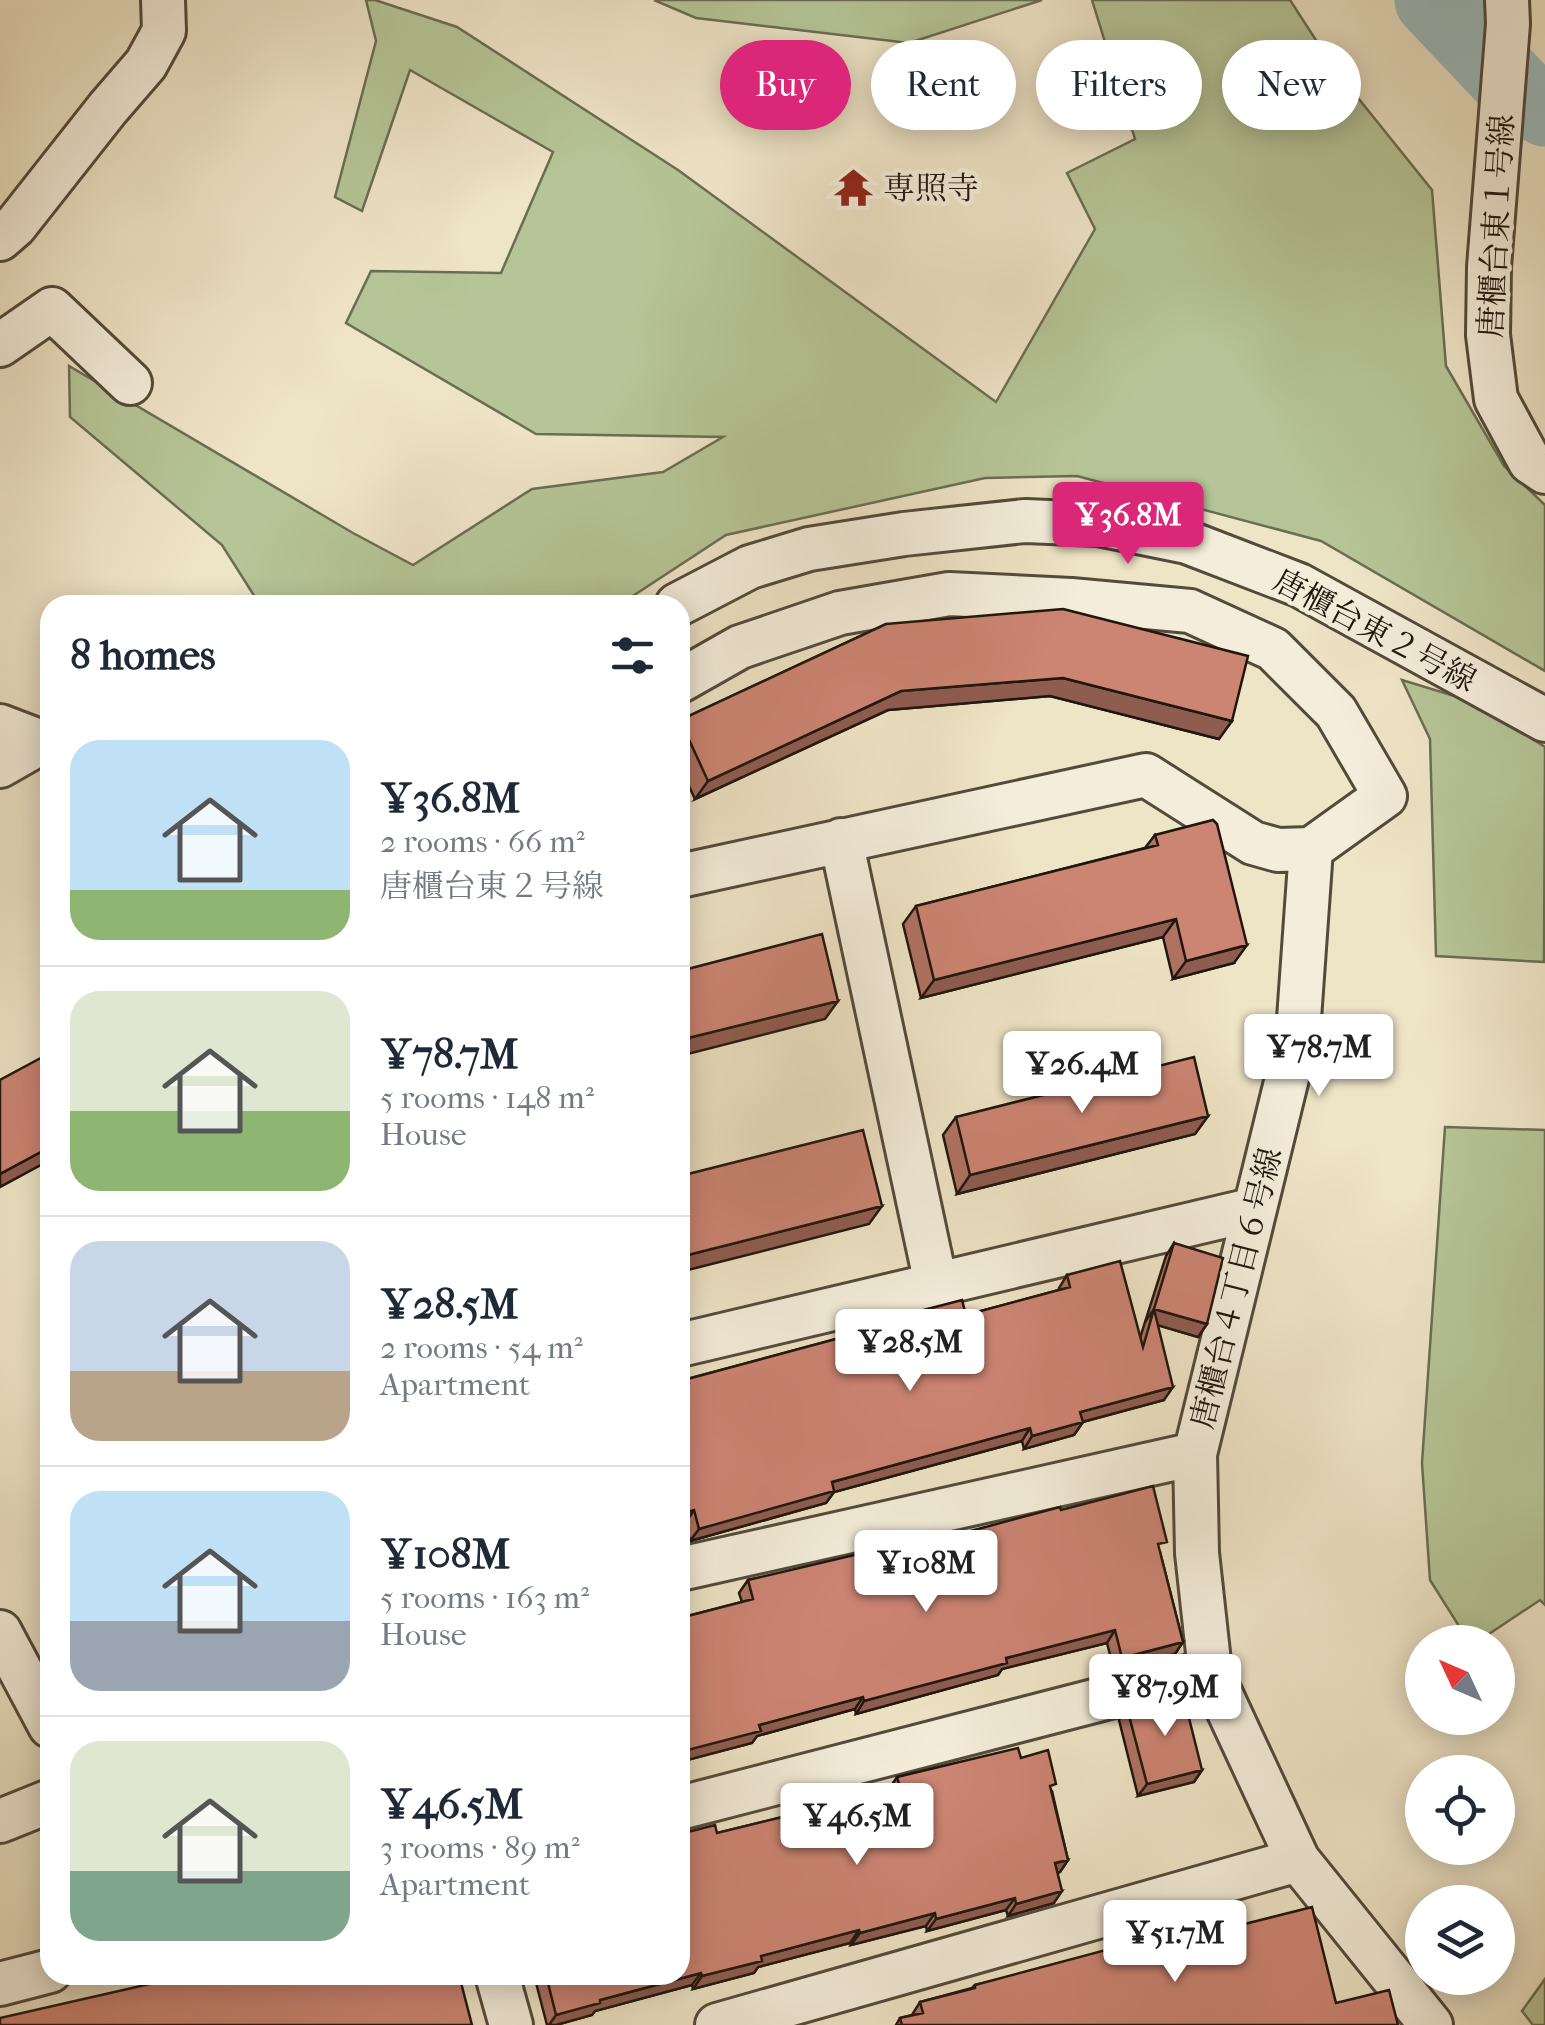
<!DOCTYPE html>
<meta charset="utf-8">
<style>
:root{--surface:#fff;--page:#f6f6f7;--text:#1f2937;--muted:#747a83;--line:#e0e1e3;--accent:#db2777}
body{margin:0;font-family:"IM FELL French Canon","Noto Serif JP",serif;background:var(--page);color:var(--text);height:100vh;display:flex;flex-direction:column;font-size:38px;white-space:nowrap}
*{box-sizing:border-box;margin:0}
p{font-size:32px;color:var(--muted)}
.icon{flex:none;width:55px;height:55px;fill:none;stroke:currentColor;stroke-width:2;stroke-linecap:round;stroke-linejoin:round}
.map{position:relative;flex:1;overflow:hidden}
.panel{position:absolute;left:40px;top:595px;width:650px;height:1390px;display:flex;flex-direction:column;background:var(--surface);border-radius:30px;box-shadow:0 5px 25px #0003}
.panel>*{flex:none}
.guide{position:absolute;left:720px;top:40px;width:675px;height:90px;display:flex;gap:20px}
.needle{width:65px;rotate:314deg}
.controls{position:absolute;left:1405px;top:1625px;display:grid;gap:20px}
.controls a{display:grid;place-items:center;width:110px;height:110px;border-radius:50%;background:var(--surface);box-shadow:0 5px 25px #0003;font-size:50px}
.price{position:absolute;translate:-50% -85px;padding:0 22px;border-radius:10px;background:#fff;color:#222;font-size:32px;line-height:65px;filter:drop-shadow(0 2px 5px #0008)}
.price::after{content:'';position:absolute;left:50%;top:60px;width:30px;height:22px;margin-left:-15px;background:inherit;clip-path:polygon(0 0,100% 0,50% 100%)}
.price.active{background:var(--accent);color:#fff}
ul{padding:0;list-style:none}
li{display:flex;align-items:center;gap:30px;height:250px;padding:0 30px}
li+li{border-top:2px solid var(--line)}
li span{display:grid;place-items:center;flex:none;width:280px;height:200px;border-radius:30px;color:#555}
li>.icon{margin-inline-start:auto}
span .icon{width:120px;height:120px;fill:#fffc;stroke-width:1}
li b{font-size:42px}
h2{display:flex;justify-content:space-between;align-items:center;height:120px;padding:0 30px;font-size:42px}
.pill{padding:0 35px;border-radius:45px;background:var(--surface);box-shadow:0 5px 25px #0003;font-size:35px;line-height:90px}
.pill.active{background:var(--accent);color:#fff}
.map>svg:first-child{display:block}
.green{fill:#b6c597;stroke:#6a6e52;stroke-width:2.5}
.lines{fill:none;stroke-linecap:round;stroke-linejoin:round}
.river{stroke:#9cbcbe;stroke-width:75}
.street-casing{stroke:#534a3b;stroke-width:48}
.street{stroke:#f4edda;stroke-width:42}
.wall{fill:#af7263;stroke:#1f160d;stroke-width:2.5}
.shaded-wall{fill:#8f5c50;stroke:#1f160d;stroke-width:2.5}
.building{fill:#cc8473;stroke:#1f160d;stroke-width:2.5}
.labels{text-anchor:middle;stroke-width:9;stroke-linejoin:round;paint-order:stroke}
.poi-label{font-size:32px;fill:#1f160d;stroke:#f4edda;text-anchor:start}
.street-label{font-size:32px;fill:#1f160d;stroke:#f4edda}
</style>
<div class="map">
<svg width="1545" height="2025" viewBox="0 0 1545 2025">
<rect width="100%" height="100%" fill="#eee4c6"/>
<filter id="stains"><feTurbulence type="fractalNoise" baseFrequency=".002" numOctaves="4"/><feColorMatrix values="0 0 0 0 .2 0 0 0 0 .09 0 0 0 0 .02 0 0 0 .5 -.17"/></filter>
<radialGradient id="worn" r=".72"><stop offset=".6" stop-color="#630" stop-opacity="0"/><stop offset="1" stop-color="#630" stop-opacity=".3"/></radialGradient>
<path class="green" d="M 366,0 L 375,0 L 457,27 L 678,170 L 996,402 L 1095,229 L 1067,173 L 1135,139 L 1092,0 L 1290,0 L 1334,68 L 1432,190 L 1446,366 L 1504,466 L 1545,505 L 1545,671 L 1321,541 L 1077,476 L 985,478 L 726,535 L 619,605 L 260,605 L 222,545 L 70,417 L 69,366 L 353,533 L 413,565 L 532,489 L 663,472 L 723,437 L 536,434 L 346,323 L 371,271 L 501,273 L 553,152 L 410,70 L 362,211 L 335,197 L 376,41 Z
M 654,0 L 1042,0 L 909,43 L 696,18 Z
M 1402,680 L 1474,702 L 1545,747 L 1544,962 L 1436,956 L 1430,739 Z
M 1445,1127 L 1545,1130 L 1545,1605 L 1540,1600 L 1477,1642 L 1469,1642 L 1430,1580 L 1422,1463 Z
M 1545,1979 L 1545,2025 L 1533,2025 L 1522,2011 Z"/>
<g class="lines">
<path class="river" d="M 1432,0 L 1520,93 L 1545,109"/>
<defs>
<path id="street" d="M 1507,0 L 1508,24 L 1489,267 L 1488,335 L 1496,399 L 1530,462 L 1545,472
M 0,239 L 15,226 L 108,108 L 146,64 L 164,31 L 163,0
M 0,345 L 52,309 L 130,383
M 677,605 L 750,567 L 809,549 L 904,534 L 1025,521 L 1098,524 L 1187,542 L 1299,585 L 1545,720
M 680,681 L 740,647 L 840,613 L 949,594 L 1071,600 L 1190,611 L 1273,649 L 1336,712 L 1385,796 L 1311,849
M 0,726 L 42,742 L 50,748
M 0,766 L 42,742
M 841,840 L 936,1284
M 680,876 L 1146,775 L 1253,843 L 1278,850 L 1311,849 L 1298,1033 L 1195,1454 L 1197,1553 L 1210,1671 L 1298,1860 L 1431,2025
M 680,1345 L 1255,1209
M 680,1569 L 1195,1454
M 0,1632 L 50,1726
M 680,1808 L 1210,1671
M 0,1821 L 50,1801
M 497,1975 L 511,2025
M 0,1984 L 50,1971
M 717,2025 L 1298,1860"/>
</defs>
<use href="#street" class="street-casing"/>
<use href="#street" class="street"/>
</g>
<path class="wall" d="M 886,624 L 1219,739 L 1050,696 L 888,710 L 695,799 L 680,767 L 680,720 Z
M 1155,835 L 1234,963 L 1173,979 L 1163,937 L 921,998 L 903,924 L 916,906 L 1145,848 Z
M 1208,1116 L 1195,1134 L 957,1194 L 943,1135 L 956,1117 Z
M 1174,1243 L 1207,1324 L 1198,1337 L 1158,1325 L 1164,1400 L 1083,1422 L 1074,1435 L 1024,1449 L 1022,1441 L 834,1492 L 826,1503 L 690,1541 L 686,1522 L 680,1524 L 680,1381 L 915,1318 L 920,1311 L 966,1315 L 1059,1290 L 1059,1288 L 1067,1275 L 1140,1338 L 1166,1256 Z
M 1061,1510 L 1160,1552 L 1183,1642 L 1175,1654 L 1114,1670 L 1107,1643 L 1002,1669 L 998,1675 L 856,1714 L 855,1709 L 757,1736 L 752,1743 L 680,1762 L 680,1618 L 742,1602 L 739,1593 L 748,1580 L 885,1554 Z
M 1127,1708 L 1202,1770 L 1194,1782 L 1138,1796 L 1119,1720 Z
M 1021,1758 L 1052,1791 L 1068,1860 L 1060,1872 L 1057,1873 L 1054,1903 L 1008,1916 L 1006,1910 L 927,1931 L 926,1926 L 851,1945 L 850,1943 L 758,1967 L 754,1973 L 693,1989 L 692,1985 L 595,2011 L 592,2015 L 556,2025 L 547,2025 L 534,1975 L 680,1975 L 717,1833 L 889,1791 L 889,1789 L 897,1777 L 949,1766 Z
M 1209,1933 L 1336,2003 L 1398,2025 L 896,2025 L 900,2018 L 912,2015 L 920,2002 L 972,1988 L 975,1985 Z"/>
<path class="shaded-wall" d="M 1063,678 L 1232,721 L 1219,739 L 1050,696 L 888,710 L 695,799 L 708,781 L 901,691 Z
M 1176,919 L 1163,937 L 921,998 L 934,980 Z
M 1247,945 L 1234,963 L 1173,979 L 1186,961 Z
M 838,1001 L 825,1019 L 680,1056 L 680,1040 Z
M 1208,1116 L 1195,1134 L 957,1194 L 970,1175 Z
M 50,1147 L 50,1160 L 0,1187 L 0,1174 Z
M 882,1206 L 869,1224 L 680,1272 L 680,1257 Z
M 1154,1309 L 1207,1324 L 1198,1337 L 1150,1323 L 1154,1309 L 1145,1322 Z
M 1173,1387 L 1164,1400 L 1071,1425 L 1080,1412 Z
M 1083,1422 L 1074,1435 L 1024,1449 L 1032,1436 Z
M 1030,1428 L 1022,1441 L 834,1492 L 826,1503 L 690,1541 L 699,1529 L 832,1482 Z
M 694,1510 L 686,1522 L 680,1524 L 680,1514 Z
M 1115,1630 L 1107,1643 L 1002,1669 L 998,1675 L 856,1714 L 864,1701 L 1006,1658 Z
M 1183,1642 L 1175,1654 L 1114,1670 L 1122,1658 Z
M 863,1697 L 855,1709 L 757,1736 L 752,1743 L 680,1762 L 680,1752 L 759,1725 Z
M 1202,1770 L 1194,1782 L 1138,1796 L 1147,1784 Z
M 1068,1860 L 1060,1872 L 1046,1876 L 1055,1863 Z
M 1062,1891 L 1054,1903 L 1008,1916 L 1016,1904 Z
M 1015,1898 L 1006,1910 L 927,1931 L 936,1919 Z
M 935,1913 L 926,1926 L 851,1945 L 860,1933 Z
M 859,1930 L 850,1943 L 758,1967 L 754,1973 L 693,1989 L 702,1976 L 761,1956 Z
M 701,1973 L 692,1985 L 595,2011 L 592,2015 L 556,2025 L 549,2025 L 556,2015 L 600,2000 Z"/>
<path class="building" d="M 1063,609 L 1248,656 L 1232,721 L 1063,678 L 901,691 L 708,781 L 680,720 L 886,624 Z
M 1213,820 L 1217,824 L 1247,945 L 1186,961 L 1176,919 L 934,980 L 916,906 L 1158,845 L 1155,835 Z
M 822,934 L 838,1001 L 680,1040 L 680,971 Z
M 50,1053 L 50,1147 L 0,1174 L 0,1080 Z
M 1194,1057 L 1208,1116 L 970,1175 L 956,1117 Z
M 863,1130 L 882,1206 L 680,1257 L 680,1176 Z
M 1174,1243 L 1223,1258 L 1207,1324 L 1154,1309 Z
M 1120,1261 L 1143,1347 L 1154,1309 L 1173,1387 L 1080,1412 L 1083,1422 L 1032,1436 L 1030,1428 L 832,1482 L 834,1491 L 699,1529 L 694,1510 L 680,1514 L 680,1381 L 921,1316 L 920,1311 L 962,1300 L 966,1315 L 1070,1287 L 1067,1275 Z
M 1153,1486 L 1167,1542 L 1158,1544 L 1183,1642 L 1122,1658 L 1115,1630 L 1006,1658 L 1007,1663 L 864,1701 L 863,1697 L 759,1725 L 761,1731 L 680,1752 L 680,1618 L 753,1599 L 748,1580 L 884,1548 L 885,1554 L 1060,1507 L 1061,1510 Z
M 1183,1694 L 1202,1770 L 1147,1784 L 1127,1708 Z
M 1018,1748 L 1021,1758 L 1048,1750 L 1056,1784 L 1050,1786 L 1068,1860 L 1055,1863 L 1062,1891 L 1016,1904 L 1015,1898 L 936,1919 L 935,1913 L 860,1933 L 859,1930 L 761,1956 L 762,1961 L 702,1976 L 701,1973 L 600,2000 L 600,2003 L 556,2015 L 546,1975 L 680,1975 L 680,1834 L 715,1825 L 717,1833 L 900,1788 L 897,1777 Z
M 1312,1907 L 1336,2003 L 1389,1990 L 1398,2025 L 902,2025 L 900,2018 L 923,2013 L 920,2002 L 975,1988 L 975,1985 L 1207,1923 L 1209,1933 Z
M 176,1975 L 459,1975 L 472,2025 L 0,2025 L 0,2018 L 176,1978 Z"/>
<defs>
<symbol id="temple-bare" viewBox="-9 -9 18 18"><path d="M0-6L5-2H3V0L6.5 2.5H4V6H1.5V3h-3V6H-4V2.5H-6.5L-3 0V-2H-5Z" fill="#8f2418" stroke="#f4edda" stroke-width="2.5" paint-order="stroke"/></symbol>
</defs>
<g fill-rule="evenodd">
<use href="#temple-bare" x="826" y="160" width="55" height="55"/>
</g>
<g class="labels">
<g class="poi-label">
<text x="883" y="199">専照寺</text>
</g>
<g class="street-label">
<text transform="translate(1496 226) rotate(-87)" y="11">唐櫃台東１号線</text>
<text transform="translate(1375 630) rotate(28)" y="11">唐櫃台東２号線</text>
<text transform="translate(1236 1288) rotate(-76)" y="11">唐櫃台４丁目６号線</text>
</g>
</g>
<rect width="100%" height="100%" filter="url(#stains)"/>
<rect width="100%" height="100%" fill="url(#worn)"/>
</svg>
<div class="controls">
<a><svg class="needle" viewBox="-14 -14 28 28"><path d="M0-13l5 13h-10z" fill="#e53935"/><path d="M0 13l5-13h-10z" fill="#747a83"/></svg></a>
<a><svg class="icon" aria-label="locate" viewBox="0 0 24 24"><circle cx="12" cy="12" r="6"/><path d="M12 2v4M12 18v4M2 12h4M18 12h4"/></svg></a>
<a><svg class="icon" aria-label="layers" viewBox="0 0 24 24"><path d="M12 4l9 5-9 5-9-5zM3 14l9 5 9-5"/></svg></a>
</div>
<b class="price active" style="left:1128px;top:567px">¥36.8M</b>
<b class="price" style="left:1319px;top:1099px">¥78.7M</b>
<b class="price" style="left:1082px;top:1116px">¥26.4M</b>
<b class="price" style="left:910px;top:1394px">¥28.5M</b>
<b class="price" style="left:926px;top:1615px">¥108M</b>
<b class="price" style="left:1165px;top:1739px">¥87.9M</b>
<b class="price" style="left:857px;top:1868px">¥46.5M</b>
<b class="price" style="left:1175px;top:1985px">¥51.7M</b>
<div class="guide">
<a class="pill active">Buy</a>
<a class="pill">Rent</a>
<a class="pill">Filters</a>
<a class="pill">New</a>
</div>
<section class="panel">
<h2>8 homes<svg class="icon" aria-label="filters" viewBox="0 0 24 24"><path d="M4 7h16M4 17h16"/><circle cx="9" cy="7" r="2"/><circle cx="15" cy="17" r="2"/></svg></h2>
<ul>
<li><span style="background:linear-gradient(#bfe0f5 75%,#8fb573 0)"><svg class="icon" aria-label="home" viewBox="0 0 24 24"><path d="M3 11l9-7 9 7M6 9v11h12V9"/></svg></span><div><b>¥36.8M</b><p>2 rooms · 66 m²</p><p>唐櫃台東２号線</p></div></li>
<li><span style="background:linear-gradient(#dfe7d0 60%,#8fb573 0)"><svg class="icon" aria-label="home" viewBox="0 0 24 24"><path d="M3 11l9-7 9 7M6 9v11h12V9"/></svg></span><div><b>¥78.7M</b><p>5 rooms · 148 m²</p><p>House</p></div></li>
<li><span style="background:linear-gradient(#c9d6e8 65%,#b9a48a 0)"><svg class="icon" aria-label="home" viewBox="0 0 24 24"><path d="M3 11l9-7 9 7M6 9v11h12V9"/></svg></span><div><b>¥28.5M</b><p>2 rooms · 54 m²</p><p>Apartment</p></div></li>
<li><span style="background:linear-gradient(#bfe0f5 65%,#9aa5b1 0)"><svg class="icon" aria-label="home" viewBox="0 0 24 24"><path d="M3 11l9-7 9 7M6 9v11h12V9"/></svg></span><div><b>¥108M</b><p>5 rooms · 163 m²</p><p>House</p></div></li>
<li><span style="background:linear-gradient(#dfe7d0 65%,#7fa58c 0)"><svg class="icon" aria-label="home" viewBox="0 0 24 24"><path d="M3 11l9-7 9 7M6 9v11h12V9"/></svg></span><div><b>¥46.5M</b><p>3 rooms · 89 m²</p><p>Apartment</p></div></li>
</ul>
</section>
</div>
